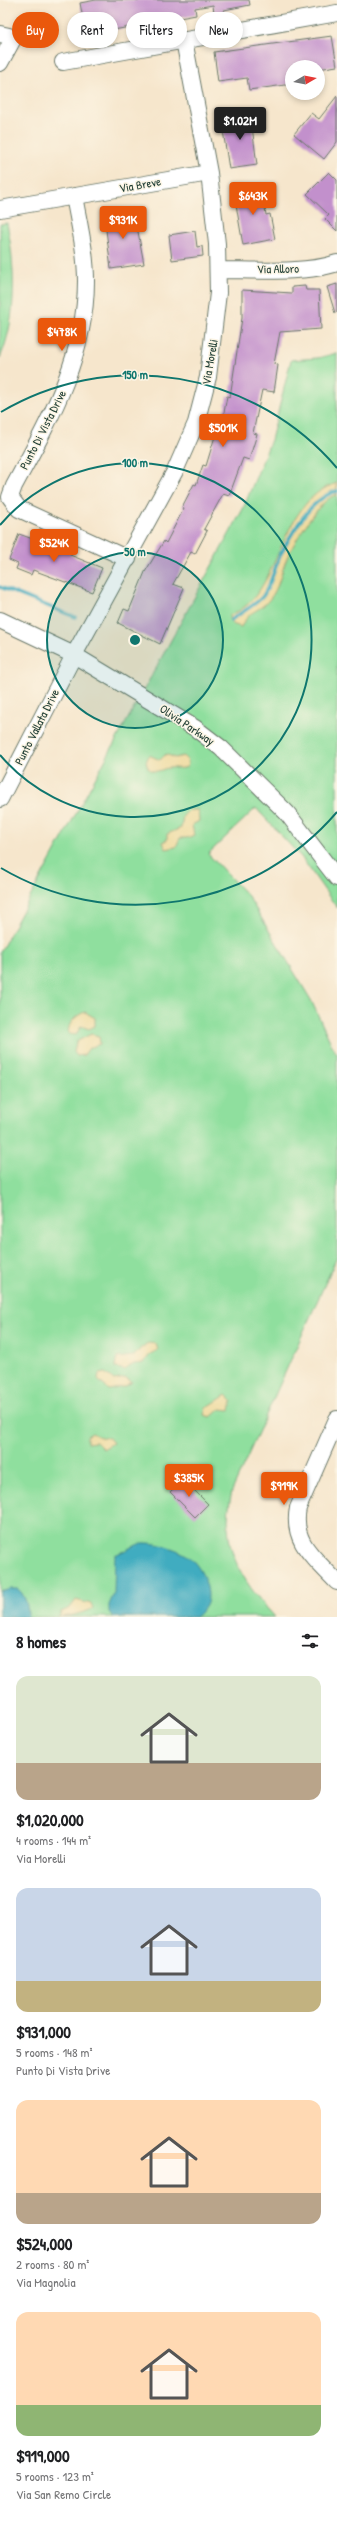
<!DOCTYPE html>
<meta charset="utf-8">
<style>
:root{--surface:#fff;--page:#f2f2f2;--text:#202124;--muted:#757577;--accent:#ea580c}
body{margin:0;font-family:"Patrick Hand",sans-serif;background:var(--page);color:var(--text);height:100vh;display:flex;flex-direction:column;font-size:15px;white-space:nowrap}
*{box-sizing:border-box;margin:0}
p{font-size:13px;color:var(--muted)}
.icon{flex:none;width:22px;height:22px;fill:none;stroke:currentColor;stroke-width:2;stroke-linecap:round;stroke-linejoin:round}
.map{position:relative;height:1617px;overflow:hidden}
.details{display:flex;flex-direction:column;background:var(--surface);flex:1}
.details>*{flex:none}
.guide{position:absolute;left:12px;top:12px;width:313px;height:36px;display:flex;gap:8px}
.needle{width:26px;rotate:81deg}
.controls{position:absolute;left:285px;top:60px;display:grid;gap:8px}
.controls a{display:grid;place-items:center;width:40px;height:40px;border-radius:50%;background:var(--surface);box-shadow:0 2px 6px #0003;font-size:20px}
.price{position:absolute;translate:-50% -34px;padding:0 9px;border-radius:4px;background:var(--accent);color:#fff;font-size:13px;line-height:26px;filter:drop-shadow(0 1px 2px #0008)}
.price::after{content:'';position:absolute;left:50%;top:24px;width:12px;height:9px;margin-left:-6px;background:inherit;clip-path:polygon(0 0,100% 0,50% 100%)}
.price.on{background:#222;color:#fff}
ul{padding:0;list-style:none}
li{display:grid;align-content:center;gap:8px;height:212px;padding:0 16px}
li span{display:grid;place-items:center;height:124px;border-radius:12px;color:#555}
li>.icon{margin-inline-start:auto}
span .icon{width:72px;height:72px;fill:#fffc;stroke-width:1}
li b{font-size:17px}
h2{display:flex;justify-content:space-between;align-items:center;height:48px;padding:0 16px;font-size:17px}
.chip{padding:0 14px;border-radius:18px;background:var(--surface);box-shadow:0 2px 6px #0003;font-size:14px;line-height:36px}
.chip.on{background:var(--accent);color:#fff}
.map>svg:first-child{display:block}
.green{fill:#8fdf9e;stroke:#578e69}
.sand{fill:#eeda9e;stroke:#868c69}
.water{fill:#41acc0;stroke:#30747a}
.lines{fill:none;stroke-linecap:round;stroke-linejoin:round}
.stream{stroke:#41acc0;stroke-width:3.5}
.building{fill:#c290cc}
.minor-casing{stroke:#6a7869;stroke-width:18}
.minor{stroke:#fff;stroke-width:16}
.ring{fill:none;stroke:#0f766e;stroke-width:2}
.labels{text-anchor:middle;stroke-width:3;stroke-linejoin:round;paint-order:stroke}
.street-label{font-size:12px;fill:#1f3d34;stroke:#fcf5e5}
.centre{fill:#0f766e;stroke:#fcf5e5;stroke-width:2}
.ring-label{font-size:12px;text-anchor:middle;font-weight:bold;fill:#0f766e;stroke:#fcf5e5;stroke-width:3;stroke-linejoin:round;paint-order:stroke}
</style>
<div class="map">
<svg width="337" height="1617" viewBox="0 0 337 1617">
<rect width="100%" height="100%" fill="#fcf5e5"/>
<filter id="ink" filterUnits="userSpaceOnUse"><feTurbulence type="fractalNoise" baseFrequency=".025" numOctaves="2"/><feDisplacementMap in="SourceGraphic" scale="8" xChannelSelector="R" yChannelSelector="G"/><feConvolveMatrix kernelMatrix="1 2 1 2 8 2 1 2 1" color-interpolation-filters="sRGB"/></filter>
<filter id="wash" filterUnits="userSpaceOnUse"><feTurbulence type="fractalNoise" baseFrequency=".012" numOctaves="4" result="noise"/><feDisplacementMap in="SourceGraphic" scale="16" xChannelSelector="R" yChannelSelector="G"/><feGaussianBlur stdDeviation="0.9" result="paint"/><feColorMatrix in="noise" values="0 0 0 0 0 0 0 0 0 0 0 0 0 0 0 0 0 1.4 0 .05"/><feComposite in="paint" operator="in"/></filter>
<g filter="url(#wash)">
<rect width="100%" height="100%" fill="#f6e6cc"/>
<path class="green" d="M 7,223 C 15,266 18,317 0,358 L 0,224 Z
M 337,353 L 337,908 L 302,858 L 256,808 L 208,854 L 248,896 L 311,1000 L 335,1052 L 337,1052 L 337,1257 L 232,1491 C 219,1545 239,1578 275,1617 L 0,1617 L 0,952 L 243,509 L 271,440 L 291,360 L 318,358 Z"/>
<path class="sand" d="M 337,483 L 337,495 C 321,496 293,544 287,558 C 281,572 279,589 269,600 C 258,613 251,608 241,627 L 232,624 L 229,619 L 230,615 C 282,597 276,501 337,483 Z
M 166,754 L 175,758 L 183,756 L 188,761 L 187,767 C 179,770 175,767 168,768 C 161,769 155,775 148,768 L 146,762 L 149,755 L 160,760 Z
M 189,810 L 198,810 L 199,821 L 192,825 L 194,835 L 187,838 L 180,838 L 176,847 L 166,849 L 163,842 L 167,840 L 167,834 L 181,828 L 183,816 Z
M 85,1012 L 95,1018 L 95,1026 L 89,1029 L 81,1026 L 76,1035 L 69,1034 C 66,1025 76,1015 85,1012 Z
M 91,1034 L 99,1036 L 100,1044 L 89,1048 L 84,1055 L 77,1056 L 74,1052 L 76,1042 Z
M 149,1343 L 156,1344 L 158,1350 L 150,1354 L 144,1363 L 134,1364 L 124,1370 L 115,1367 L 117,1358 L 134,1356 L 141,1348 Z
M 105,1373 L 114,1380 L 126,1378 L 132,1382 L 124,1387 L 109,1390 L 98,1380 L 99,1374 Z
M 226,1395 L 232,1401 L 230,1410 L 220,1409 L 211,1417 L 204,1415 L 206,1408 Z
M 92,1433 L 100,1437 L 109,1438 L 113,1443 L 103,1449 L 96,1442 L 87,1443 L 87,1436 Z
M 76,1600 L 91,1604 L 93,1608 C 90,1612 65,1617 59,1617 L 61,1612 L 70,1608 Z"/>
<path class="water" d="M 141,1543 C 153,1542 172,1547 183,1553 C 198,1560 212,1587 207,1603 C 205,1609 200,1613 195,1617 L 113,1617 L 109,1612 L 109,1605 L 114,1593 L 115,1555 Z
M 11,1589 L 18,1589 C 26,1596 28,1607 28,1617 L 0,1617 L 0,1592 Z"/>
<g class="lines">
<path class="stream" d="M 0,587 L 75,617
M 231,620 C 240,613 256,605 263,596 C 273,581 275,563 284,548 C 295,527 313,497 337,491"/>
</g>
<g id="blocks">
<path class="building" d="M 96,0 L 249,0 L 250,5 L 224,10 L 224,12 L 214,14 L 213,5 L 195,8 L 196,15 L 86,35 L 80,3 Z
M 332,36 L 337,66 L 318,69 L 318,67 L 292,67 L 292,84 L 249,90 L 247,78 L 218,82 L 214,52 Z
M 337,96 L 337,142 L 324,159 L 294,134 L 311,113 L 319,119 Z
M 250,111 L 257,165 L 229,169 L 222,124 L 228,123 L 227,116 Z
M 329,172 L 337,180 L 337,231 L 325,219 L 329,215 L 307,194 Z
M 262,186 L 266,215 L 270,214 L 275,239 L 243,245 L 234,193 L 241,192 L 240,189 Z
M 134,210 L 144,264 L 111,269 L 104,214 Z
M 195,231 L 197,247 L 202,246 L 203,256 L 172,260 L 169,235 Z
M 337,284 L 337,312 L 335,313 L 327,287 Z
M 305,286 L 306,290 L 319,290 L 321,329 L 280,332 L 274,364 L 278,365 L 274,392 L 262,390 L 253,433 L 257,434 L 249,460 L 243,458 L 229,496 L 223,494 L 204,529 L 207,531 L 195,554 L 191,552 L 173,584 L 184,588 L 160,644 L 118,623 L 124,609 L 129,611 L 145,572 L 164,541 L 166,543 L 184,508 L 182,507 L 194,484 L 196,485 L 203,465 L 206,466 L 219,423 L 222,424 L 227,396 L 230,397 L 242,318 L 242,290 L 292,293 L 292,287 Z
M 19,534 L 71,553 L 70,555 L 102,568 L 92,592 L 33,570 L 31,575 L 16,569 L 18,564 L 9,560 Z
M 183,1479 L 208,1504 L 195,1517 L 170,1492 Z"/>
</g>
</g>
<g filter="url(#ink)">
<use href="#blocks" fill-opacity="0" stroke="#6a7869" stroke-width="1"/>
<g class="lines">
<defs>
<path id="minor" d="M 0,34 L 9,36 L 12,41 L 0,63
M 63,62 L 337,13
M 74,196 C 79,224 86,252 86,281 C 86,357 49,421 14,486 L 10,497 L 19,509 L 128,559
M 0,209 L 209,173
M 219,270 C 252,270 307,274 337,263
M 0,620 L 74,655 L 195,728 L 221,748 L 287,813 L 337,878
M 0,799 L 74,655 L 175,471 L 196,423 L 208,377 L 218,293 L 217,244 L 209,173 L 184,40
M 337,1419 L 298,1508 C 291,1543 316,1559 337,1582"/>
</defs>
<use href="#minor" class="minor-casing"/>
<use href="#minor" class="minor"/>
</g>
</g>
<circle cx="135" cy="640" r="88" fill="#0f766e" fill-opacity=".12"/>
<g class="ring">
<circle cx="135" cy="640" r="88"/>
<path d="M0 525A177 177 0 1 1 0 755"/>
<path d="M337 812A265 265 0 0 1 1 868M1 412A265 265 0 0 1 337 468"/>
</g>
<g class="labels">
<g class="street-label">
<text transform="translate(140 185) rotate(-10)" y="4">Via Breve</text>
<text transform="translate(278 269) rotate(-1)" y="4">Via Alloro</text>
<text transform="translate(210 362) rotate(-80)" y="4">Via Morelli</text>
<text transform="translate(43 430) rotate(-63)" y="4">Punto Di Vista Drive</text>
<text transform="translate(187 725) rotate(34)" y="4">Olivia Parkway</text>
<text transform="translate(37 727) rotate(-63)" y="4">Punto Vallata Drive</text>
</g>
</g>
<circle cx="135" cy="640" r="6" class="centre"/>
<g class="ring-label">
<text x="135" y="379">150 m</text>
<text x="135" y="467">100 m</text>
<text x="135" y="556">50 m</text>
</g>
</svg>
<div class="controls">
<a><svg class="needle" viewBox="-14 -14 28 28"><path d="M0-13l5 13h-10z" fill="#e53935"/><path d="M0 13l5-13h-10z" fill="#757577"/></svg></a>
</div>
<b class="price on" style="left:240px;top:141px">$1.02M</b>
<b class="price" style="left:253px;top:216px">$643K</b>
<b class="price" style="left:123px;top:240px">$931K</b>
<b class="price" style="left:62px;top:352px">$478K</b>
<b class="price" style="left:223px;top:448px">$501K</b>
<b class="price" style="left:54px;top:563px">$524K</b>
<b class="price" style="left:189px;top:1498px">$385K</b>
<b class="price" style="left:284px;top:1506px">$919K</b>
<div class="guide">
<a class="chip on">Buy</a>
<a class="chip">Rent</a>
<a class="chip">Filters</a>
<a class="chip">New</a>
</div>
</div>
<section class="details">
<h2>8 homes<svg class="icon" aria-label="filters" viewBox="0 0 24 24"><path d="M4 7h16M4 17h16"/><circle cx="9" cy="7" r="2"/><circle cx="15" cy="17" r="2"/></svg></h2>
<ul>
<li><span style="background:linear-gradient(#dfe7d0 70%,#b9a48a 0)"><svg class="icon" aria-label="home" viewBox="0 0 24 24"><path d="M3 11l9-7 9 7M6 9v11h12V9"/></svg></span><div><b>$1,020,000</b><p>4 rooms · 144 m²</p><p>Via Morelli</p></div></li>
<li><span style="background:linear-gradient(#c9d6e8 75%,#c2b280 0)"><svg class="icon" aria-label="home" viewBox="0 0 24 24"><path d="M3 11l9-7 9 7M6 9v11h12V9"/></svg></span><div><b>$931,000</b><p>5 rooms · 148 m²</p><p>Punto Di Vista Drive</p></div></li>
<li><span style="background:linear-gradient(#ffd9b3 75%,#b9a48a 0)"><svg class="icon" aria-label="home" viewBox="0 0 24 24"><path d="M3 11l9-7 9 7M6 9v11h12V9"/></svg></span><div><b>$524,000</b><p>2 rooms · 80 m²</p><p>Via Magnolia</p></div></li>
<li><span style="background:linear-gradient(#ffd9b3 75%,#8fb573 0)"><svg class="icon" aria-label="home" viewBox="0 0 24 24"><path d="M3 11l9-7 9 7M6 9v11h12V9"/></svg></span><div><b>$919,000</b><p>5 rooms · 123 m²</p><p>Via San Remo Circle</p></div></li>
</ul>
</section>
